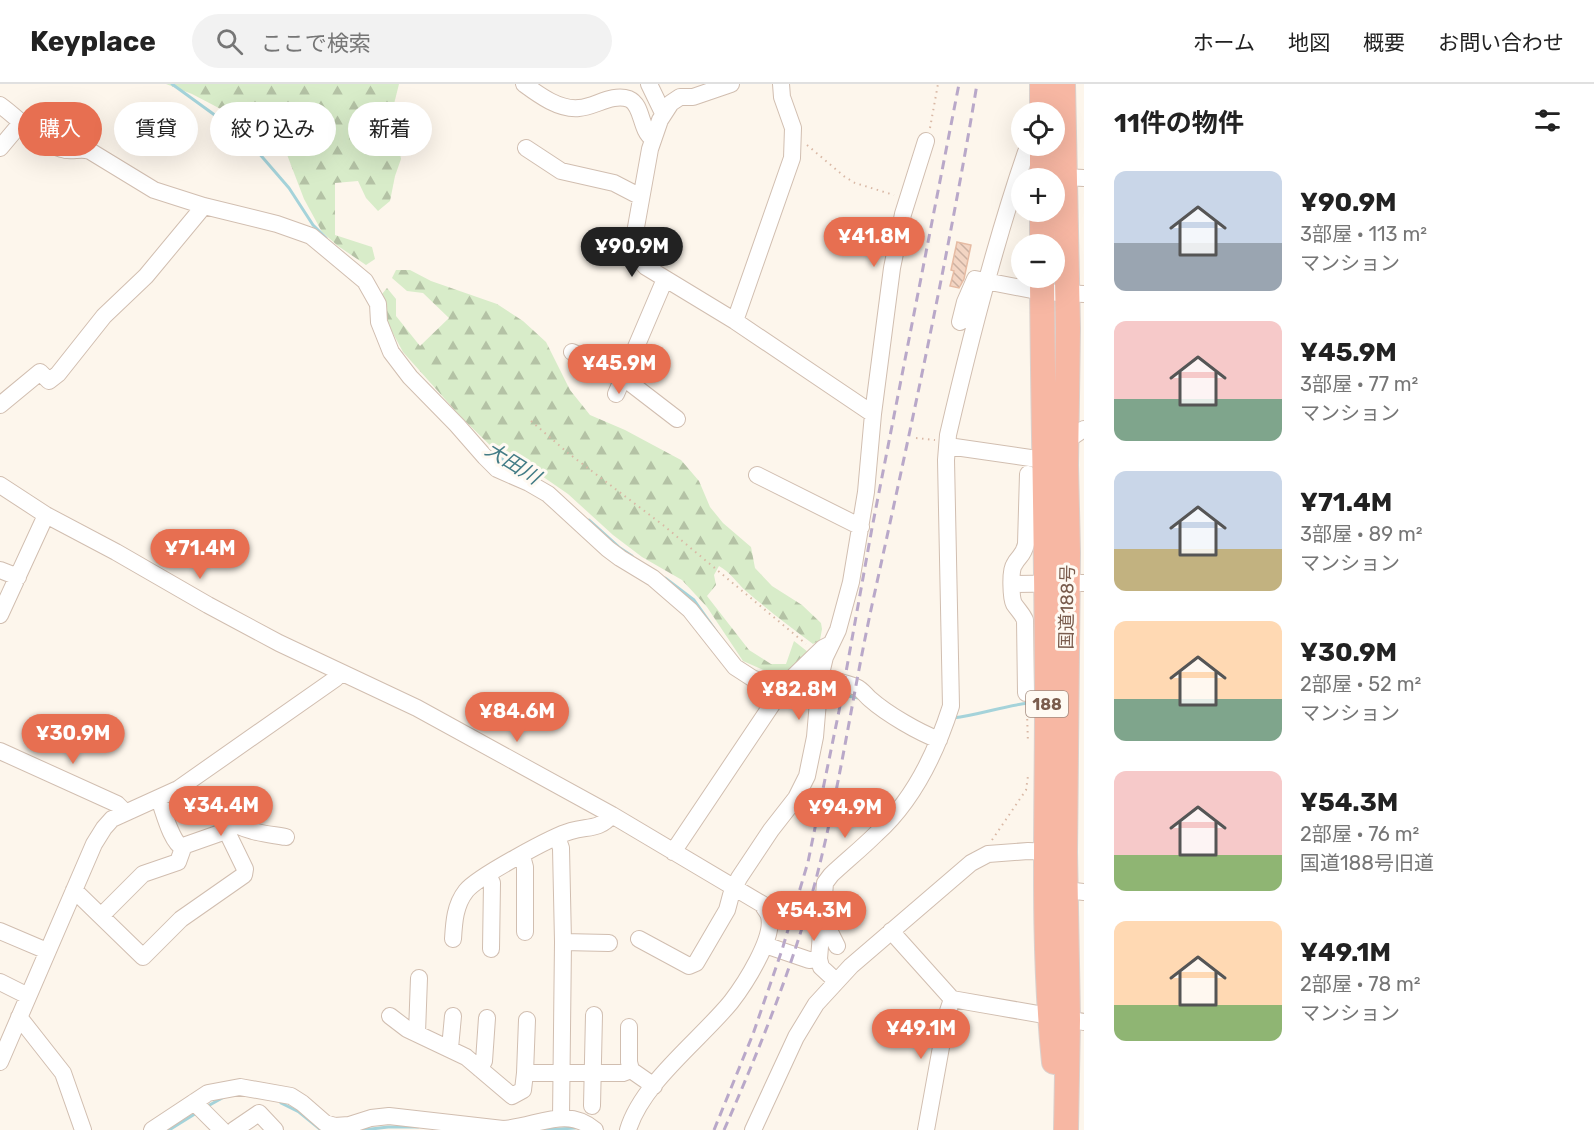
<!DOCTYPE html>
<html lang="ja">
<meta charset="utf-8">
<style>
:root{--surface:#fff;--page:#f2f2f2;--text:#222;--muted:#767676;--line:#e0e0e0;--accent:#e76f51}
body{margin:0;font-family:Rubik,"Noto Sans JP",sans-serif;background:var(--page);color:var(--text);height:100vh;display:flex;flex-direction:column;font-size:22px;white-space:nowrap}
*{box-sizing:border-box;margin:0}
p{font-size:20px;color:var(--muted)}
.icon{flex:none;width:33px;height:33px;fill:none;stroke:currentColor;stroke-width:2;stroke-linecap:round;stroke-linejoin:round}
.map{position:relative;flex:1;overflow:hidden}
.sheet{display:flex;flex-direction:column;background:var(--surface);width:510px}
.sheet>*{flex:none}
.hud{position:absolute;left:18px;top:18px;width:570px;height:54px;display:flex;gap:12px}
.tools{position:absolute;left:1011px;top:18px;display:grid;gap:12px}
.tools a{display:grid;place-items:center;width:54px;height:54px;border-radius:50%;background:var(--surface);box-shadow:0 6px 24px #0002;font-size:30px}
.price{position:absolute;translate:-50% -51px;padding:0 14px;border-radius:21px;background:var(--accent);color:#fff;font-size:20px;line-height:39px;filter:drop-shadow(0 2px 3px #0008)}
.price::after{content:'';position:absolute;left:50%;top:36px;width:18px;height:14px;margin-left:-9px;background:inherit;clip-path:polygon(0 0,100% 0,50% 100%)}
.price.on{background:#222;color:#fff}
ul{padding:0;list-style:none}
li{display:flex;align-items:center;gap:18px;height:150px;padding:0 30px}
li span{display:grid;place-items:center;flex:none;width:168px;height:120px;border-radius:12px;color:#555}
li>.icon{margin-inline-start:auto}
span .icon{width:72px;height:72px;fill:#fffc;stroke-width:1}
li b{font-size:26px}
h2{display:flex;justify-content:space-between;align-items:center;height:72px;padding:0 30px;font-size:26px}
.chip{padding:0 21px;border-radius:27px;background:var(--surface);box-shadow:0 6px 24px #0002;font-size:21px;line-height:54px}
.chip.on{background:var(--accent);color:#fff}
header{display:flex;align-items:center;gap:36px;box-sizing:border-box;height:84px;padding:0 30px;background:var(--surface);border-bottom:2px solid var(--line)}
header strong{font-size:28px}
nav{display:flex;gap:33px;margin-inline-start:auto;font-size:21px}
.search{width:420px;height:54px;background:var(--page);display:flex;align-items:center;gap:15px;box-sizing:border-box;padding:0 21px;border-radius:33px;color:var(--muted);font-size:22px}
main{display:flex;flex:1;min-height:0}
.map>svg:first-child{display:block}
.forest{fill:url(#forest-firs)}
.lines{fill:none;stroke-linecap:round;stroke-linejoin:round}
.stream{stroke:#a5d3da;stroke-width:3}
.building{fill:url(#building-back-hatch);stroke:#e6bba3;stroke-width:1.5}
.minor-casing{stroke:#d1beb0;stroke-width:18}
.highway-casing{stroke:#dad1cd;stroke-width:26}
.path{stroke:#d9b8a5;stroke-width:2;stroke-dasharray:1.5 4.5;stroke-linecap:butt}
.minor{stroke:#fff;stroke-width:16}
.highway{stroke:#f7b7a3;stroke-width:24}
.rail{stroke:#b9a8c9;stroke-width:3;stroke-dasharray:9 6;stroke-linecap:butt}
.labels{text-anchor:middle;stroke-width:6;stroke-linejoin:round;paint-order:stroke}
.shield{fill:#fffaf3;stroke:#a28b7f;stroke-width:1.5}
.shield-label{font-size:16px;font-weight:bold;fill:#7a5c4d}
.street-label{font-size:18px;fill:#7a5c4d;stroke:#fffaf3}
.water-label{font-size:20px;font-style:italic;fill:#437c86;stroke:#fffaf3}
</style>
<header>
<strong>Keyplace</strong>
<div class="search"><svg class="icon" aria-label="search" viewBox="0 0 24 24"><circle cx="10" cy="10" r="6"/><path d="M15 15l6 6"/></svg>ここで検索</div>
<nav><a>ホーム</a><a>地図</a><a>概要</a><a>お問い合わせ</a></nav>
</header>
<main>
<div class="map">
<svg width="1084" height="1046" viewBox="0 0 1084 1046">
<defs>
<pattern id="forest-firs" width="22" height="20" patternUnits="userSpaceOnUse" patternTransform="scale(1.5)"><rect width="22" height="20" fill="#d8ecc9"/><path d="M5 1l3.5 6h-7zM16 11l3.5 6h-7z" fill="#b4c2a5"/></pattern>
<pattern id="building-back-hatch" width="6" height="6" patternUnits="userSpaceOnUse" patternTransform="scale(1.5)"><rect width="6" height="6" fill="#f3d5c3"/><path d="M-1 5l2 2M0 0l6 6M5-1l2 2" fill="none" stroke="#cab0a1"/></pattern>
</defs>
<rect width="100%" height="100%" fill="#fdf6ec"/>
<path class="forest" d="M 166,0 L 399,0 L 392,28 L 401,75 L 395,92 L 390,117 L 378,127 L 366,114 L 358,97 L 335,99 L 335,151 L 372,163 L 375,175 L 366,181 L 338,162 L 322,148 L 304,115 L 286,68 L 236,33 L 192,10 Z
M 396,186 L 410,186 L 431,197 L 497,220 L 523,237 L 546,258 L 570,306 L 590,331 L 625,346 L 681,376 L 699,397 L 710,423 L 723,439 L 751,463 L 755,484 L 772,502 L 802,521 L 821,539 L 822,545 L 820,556 L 813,560 C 790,543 768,526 746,507 C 737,499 730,488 719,482 L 714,491 L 716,501 L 707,512 L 749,566 L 771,580 L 786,580 L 794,557 L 808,568 L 784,590 L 768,588 L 743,577 L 707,523 L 682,496 L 642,473 L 613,451 L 568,410 L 539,390 L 497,368 L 460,332 L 403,268 L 388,240 L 382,210 L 387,204 L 396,215 L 396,232 L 420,262 L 449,234 L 423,209 L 407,207 L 392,194 Z"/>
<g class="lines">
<path class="stream" d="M 172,0 L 245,53 L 289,104 L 313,141 L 326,154
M 489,366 L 515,384
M 589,436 L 620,464 L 632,472
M 665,494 L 694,516 L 716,547
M 763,590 L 783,597
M 795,601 L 814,606
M 824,608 L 859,614
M 953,634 C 979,631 1003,622 1029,619
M 281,1019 L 299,1028 L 321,1046
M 206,1023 L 224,1013
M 169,1046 L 198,1028
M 363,1046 L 388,1043 L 418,1043
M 544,1046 L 575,1044"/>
</g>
<path class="building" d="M 957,158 L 971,161 L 964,195 L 959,204 L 950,202 L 954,187 L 951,186 Z"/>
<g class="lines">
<defs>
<path id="minor" d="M 524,0 C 539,11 559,26 579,24 C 595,23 612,9 629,15 C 643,21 640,46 652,54
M 649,0 L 663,29
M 0,21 C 20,35 38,58 62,65 C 72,69 80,63 90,67 L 154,106 L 204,122 L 277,140 L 311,152 L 365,197 L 378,220 L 379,238 L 391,268 L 410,293 L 457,341 L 485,373 L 497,385 L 529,399 L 548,410 L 608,465 L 620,474 L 653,494 L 690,526 L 735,583 L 752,594 L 781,607
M 0,64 L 21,39
M 526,64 L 561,87 L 614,99 L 641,113
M 1064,93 L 1084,94
M 735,237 L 792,74 L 793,44 L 782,13 L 781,0
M 960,238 L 965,218 L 975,195 L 1042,208 L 1084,210
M 572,268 L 612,285 L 677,335
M 616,310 L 665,195
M 0,321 L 40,288 L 49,297 L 58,290 L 104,232 L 146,192 L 204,122
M 873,330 L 892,184 L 903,130 L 926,57
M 1066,357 L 1084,345
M 948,362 L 1044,376
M 757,391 L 861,443
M 0,401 L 46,431 L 116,468 L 208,521 L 279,559 L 417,624 L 612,731 L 762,820 C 764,824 768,828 769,832 C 775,854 744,901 731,918 C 700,956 642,999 628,1046
M 0,486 L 18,493
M 1012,500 L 1084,499
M 0,531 L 46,431
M 811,590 C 825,596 842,597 856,603 C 863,606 865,611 870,615 C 887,630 918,648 939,656
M 1026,609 L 1025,536 C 1022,529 1018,526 1014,520 C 1011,514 1010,486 1014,481 C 1019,471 1023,473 1026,460 L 1028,390
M 0,667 L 117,720 L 125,728
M 178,705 C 196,721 230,741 253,747 C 263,750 275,751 286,753
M 557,753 L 561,764 L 563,858 L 561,1034
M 673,768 L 781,607 L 791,595 L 823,564 L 829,561
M 522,772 L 525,783 L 525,848
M 488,790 L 492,799 L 491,865
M 74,806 L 143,873 L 181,835 L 244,791 L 245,785 L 228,750 L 223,748 L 186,761 L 183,764
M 1066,806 L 1084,808
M 101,832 L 143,790 L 178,778 L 183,764 C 171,758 164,728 159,715
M 821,841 L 830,848 L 837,862
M 0,847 L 47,867
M 891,847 L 952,915 L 1084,938
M 453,855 C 454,838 455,821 466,807 C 477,793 553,752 571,747 C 589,742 599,746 612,731
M 639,855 L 689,882 L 696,879 L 727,826 L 731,811 L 739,794 L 771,746 L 796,714 L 807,692 L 815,653 L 820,594 L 825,573 L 838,546 L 851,498 L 866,408 L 873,330 L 735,237 L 646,183 L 635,171 L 633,160 L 650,65 L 660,36 L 671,19 L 680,13 L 693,13 L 731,0
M 563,858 L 609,859
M 765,861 L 809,876 L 819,875 L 821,883 L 836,897
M 819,875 L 825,799 L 831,791 C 846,777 862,764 876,750 C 913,717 936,669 951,622 L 946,376 L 948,351 C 970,256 994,161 1026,68
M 0,898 L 28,912
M 390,932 L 407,945 L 466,973 L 512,1012 L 523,1006 L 525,989 L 623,989 L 631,986 L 654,1002
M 19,933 L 63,989 L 83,1046
M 629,943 L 629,978 L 631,986
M 417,949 L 419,894
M 450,964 L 453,932
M 0,978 L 94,760 L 104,744 L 112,735 L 178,705 L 335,595 L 341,589
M 480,985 L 484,977 L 487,934
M 525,989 L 527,936
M 194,1018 L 222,1046
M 592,1022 L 594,931
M 152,1046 L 208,1009 L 240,1003 L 291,1012 L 302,1019 L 325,1039 L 335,1042 L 349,1041 L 371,1034 L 389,1032 L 503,1045 C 537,1043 566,1021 595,1046
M 234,1046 L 259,1029 L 275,1046
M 753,1046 L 796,953 L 816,920 L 851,882 L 971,779 L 988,770 L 1028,767 L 1055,768
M 926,1046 L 947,930 L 952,915"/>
<path id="highway" d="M 1042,0 L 1042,28
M 1063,0 L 1068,244 L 1066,381 L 1068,469 L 1065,768 L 1068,936 L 1066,1046
M 1042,62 L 1042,94
M 1042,128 L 1042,160
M 1042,194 C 1043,336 1047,478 1047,620 C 1047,739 1042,860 1054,978"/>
</defs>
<use href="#minor" class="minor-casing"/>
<use href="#highway" class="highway-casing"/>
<path class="path" d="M 930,44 L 938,0
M 807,61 L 845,93 L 855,99 L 894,111
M 531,337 L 568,369 L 663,441 L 806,560
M 916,354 L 935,356
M 1027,629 L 1028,659
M 992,756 L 1026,706 L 1028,692"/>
<use href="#minor" class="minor"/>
<use href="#highway" class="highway"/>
<path class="rail" d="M 714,1046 L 753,950 L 782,866 L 808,778 L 839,627 L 872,444 L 959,0
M 724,1046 C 763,957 800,865 822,771 C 842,688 854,604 872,521 C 910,348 948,175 977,0"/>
</g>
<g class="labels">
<rect class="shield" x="1026" y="607" width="42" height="26" rx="4.5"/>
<g class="shield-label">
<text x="1047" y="626">188</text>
</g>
<g class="street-label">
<text transform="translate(1067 523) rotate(-89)" y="6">国道188号</text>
</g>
<g class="water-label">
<text transform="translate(513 379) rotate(32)" y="7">大田川</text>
</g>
</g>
</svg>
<div class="tools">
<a><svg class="icon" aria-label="locate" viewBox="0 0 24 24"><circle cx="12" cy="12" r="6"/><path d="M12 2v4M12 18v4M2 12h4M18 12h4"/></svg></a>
<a>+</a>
<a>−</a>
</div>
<b class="price" style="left:874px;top:184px">¥41.8M</b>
<b class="price on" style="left:632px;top:194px">¥90.9M</b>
<b class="price" style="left:619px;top:311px">¥45.9M</b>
<b class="price" style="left:200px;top:496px">¥71.4M</b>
<b class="price" style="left:799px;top:637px">¥82.8M</b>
<b class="price" style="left:517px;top:659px">¥84.6M</b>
<b class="price" style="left:73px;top:681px">¥30.9M</b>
<b class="price" style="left:221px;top:753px">¥34.4M</b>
<b class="price" style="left:845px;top:755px">¥94.9M</b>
<b class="price" style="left:814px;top:858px">¥54.3M</b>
<b class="price" style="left:921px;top:976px">¥49.1M</b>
<div class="hud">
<a class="chip on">購入</a>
<a class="chip">賃貸</a>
<a class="chip">絞り込み</a>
<a class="chip">新着</a>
</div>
</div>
<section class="sheet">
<h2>11件の物件<svg class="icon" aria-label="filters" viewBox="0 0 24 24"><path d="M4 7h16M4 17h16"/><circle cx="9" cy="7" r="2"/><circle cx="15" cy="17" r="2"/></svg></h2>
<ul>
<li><span style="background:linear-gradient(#c9d6e8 60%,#9aa5b1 0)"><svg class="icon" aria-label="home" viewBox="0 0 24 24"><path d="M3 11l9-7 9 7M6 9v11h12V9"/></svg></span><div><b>¥90.9M</b><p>3部屋 · 113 m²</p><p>マンション</p></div></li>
<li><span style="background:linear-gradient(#f6c9c9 65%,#7fa58c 0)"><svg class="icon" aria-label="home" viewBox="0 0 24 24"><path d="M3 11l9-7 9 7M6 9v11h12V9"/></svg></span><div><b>¥45.9M</b><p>3部屋 · 77 m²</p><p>マンション</p></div></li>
<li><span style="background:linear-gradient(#c9d6e8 65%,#c2b280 0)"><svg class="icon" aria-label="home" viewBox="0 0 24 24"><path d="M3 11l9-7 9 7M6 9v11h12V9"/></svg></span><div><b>¥71.4M</b><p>3部屋 · 89 m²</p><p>マンション</p></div></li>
<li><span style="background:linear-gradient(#ffd9b3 65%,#7fa58c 0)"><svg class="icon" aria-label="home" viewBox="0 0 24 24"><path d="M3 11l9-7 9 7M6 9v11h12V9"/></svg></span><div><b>¥30.9M</b><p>2部屋 · 52 m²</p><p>マンション</p></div></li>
<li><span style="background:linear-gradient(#f6c9c9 70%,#8fb573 0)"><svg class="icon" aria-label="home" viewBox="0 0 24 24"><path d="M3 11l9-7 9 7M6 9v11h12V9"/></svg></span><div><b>¥54.3M</b><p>2部屋 · 76 m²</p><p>国道188号旧道</p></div></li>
<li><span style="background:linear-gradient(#ffd9b3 70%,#8fb573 0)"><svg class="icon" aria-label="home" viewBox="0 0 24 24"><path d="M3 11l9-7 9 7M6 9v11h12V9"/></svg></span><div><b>¥49.1M</b><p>2部屋 · 78 m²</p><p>マンション</p></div></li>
</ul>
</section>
</main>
